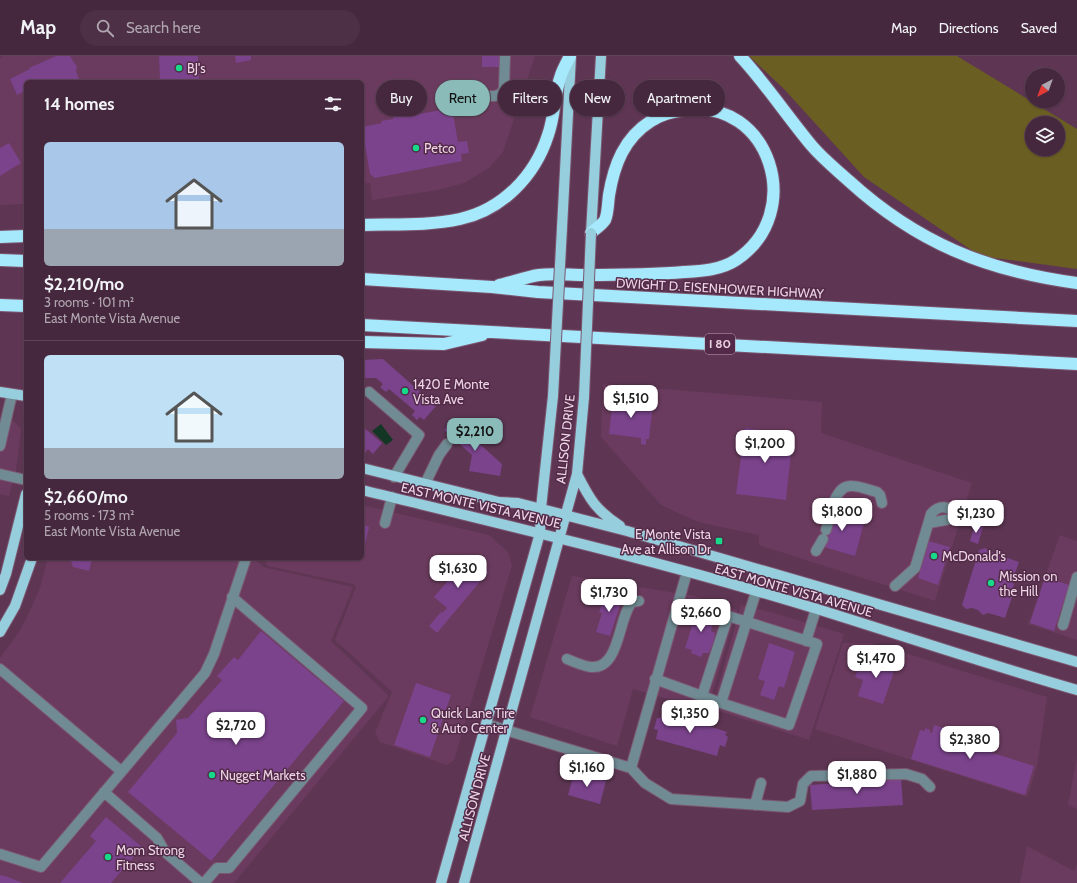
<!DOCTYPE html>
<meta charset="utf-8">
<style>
:root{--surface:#46283e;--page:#4d3045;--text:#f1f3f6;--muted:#b0a6b0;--line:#5e4458;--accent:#8bbbb9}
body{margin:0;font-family:Cabin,sans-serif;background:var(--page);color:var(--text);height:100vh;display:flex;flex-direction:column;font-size:15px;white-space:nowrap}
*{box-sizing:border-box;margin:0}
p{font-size:13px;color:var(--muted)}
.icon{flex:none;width:22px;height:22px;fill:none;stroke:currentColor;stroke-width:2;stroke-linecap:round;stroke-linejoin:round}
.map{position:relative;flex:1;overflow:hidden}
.sheet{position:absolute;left:24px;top:24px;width:340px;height:480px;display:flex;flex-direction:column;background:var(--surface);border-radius:6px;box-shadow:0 1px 3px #0004,0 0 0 1px var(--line)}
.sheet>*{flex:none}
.banner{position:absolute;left:376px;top:24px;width:380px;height:36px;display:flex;gap:8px}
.needle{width:26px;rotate:221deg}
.controls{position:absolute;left:1025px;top:12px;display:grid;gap:8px}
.controls a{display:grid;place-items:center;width:40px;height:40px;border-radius:50%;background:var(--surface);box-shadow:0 1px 3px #0004,0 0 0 1px var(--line);font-size:20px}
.price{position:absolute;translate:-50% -34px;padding:0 9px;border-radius:8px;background:#fff;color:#222;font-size:13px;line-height:26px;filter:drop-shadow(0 1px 2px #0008)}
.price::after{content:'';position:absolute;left:50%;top:24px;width:12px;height:9px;margin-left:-6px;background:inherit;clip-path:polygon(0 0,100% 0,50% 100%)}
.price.current{background:var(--accent);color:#111}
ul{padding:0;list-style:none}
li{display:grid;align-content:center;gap:8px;height:212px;padding:0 20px}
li+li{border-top:1px solid var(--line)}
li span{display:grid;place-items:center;height:124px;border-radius:6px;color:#555}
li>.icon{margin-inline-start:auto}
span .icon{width:72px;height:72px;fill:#fffc;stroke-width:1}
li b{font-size:17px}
h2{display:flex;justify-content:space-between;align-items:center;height:48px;padding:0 20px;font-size:17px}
.chip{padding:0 14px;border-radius:18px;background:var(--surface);box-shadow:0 1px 3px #0004,0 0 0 1px var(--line);font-size:14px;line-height:36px}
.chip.current{background:var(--accent);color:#111}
header{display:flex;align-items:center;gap:24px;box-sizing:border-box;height:56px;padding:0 20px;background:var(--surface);border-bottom:1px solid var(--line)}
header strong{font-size:19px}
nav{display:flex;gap:22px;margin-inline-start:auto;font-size:14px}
.search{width:280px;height:36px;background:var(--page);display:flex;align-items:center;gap:10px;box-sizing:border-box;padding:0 14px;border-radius:22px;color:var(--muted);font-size:15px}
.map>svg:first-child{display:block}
.built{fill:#6a3b5e}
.green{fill:#6a5e22;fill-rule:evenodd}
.water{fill:#143624}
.building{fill:#7b438c}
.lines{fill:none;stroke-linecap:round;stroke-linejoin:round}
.minor-casing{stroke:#7b5670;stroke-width:12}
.major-casing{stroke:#7b5670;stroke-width:12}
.highway-casing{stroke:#7b5670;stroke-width:14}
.minor{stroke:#708b93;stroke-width:10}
.major{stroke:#97cede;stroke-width:10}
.highway{stroke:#a6e9fc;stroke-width:12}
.major-bridge-casing{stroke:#7b5670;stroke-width:12;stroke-linecap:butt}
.major-bridge{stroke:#97cede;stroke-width:10}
.poi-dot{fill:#16d989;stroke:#532b48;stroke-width:1.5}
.labels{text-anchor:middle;stroke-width:3;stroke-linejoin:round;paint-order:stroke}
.shield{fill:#532b48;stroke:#bfa1b6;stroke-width:1}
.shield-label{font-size:12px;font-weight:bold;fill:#edd4e5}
.poi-label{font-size:13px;fill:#edd4e5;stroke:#532b48;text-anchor:start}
.street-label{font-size:13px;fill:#edd4e5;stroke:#532b48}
</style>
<header>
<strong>Map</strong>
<div class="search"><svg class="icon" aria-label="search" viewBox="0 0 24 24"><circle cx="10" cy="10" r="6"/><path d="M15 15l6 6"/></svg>Search here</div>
<nav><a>Map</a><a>Directions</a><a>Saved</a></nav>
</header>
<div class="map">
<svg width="1077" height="827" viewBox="0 0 1077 827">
<rect width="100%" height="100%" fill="#5e3653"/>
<path class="built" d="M 3,0 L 535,0 L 503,96 L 489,112 L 464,127 L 438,134 L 372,144 L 370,127 L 362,128 L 362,26 L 26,26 L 26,148 L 0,149 L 0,2 Z
M 603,328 L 822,346 L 821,377 L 972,427 L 935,545 L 759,489 L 759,479 L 698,466 L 661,449 L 601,381 Z
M 0,361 L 15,366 L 21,373 L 16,414 L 9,440 L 0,438 Z
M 362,449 L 489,479 L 508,496 L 512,509 L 454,704 L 447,709 L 380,686 L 375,677 L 392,636 L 335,584 L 356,531 L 353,528 L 268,510 L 263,502 L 362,502 Z
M 1060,479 L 1077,485 L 1077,584 L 1028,568 Z
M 48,502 L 260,502 L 258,505 L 263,511 L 353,531 L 331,585 L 389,640 L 234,827 L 0,827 L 0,602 L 19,576 L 28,559 L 40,532 Z
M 572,520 L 695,540 L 737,554 L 707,654 L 633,633 L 617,690 L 530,661 Z
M 741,549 L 774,557 L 844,578 L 809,684 L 712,653 Z
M 843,587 L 872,587 L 1047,641 L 1037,710 L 1027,741 L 815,673 Z
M 1077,701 L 1077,753 L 1068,749 Z
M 1027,790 L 1074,815 L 1077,809 L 1077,827 L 1020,827 Z"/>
<path class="green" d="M 749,0 L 957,0 L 1077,73 L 1077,213 L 980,200 L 864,121 L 784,33 ZM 1032,67 L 1058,67 L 1058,93 L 1032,93 Z"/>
<path class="water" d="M 381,368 L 393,384 L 386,389 L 372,375 Z"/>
<path class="building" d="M 56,0 L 70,0 L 77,11 L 76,15 L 80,26 L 26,26 L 26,41 L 23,36 L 17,39 L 10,23 L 30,13 L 29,12 Z
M 159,0 L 198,0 L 199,25 L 162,26 L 160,24 Z
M 235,0 L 251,0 L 251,4 L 236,7 Z
M 482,0 L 502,0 L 502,11 L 482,11 Z
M 452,52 L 458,86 L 467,85 L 469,97 L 461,98 L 462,105 L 375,122 L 370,118 L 362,71 L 382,67 L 381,65 L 393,63 L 393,61 L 397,59 L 413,56 L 418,56 L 419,58 Z
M 9,87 L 21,107 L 0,120 L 0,92 Z
M 383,303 L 436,350 L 424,364 L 420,361 L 417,364 L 412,359 L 415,355 L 389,333 L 386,336 L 380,331 L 383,328 L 376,322 L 362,322 L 362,304 Z
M 613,342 L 653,347 L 649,383 L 646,383 L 646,389 L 641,388 L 641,382 L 609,378 Z
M 453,364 L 502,408 L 500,420 L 469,415 L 472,399 L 444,374 Z
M 362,370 L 382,387 L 373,398 L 368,393 L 365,397 L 362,394 Z
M 745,372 L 793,378 L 786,444 L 736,438 Z
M 839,452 L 854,456 L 852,463 L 864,467 L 855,500 L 824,491 L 826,484 L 819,482 L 822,473 L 835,454 L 838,455 Z
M 362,468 L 369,471 L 363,497 L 362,497 Z
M 975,468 L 983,471 L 978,488 L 970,485 Z
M 925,484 L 950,491 L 938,529 L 918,522 L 922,509 L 918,508 Z
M 985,492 L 994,497 L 1019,506 L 1012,526 L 1014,528 L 1010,541 L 1012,541 L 1005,562 L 988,557 L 983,559 L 978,554 L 972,552 L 966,553 L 962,549 L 979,494 Z
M 464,498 L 488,516 L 437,577 L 429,570 L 441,556 L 442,557 L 447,552 L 434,541 L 459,512 L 455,509 Z
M 70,502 L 92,503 L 89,515 L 73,511 Z
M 1045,521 L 1069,529 L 1054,575 L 1030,567 Z
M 607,536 L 623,540 L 610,580 L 596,576 L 602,557 L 599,556 Z
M 701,552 L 715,556 L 711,575 L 715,577 L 714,585 L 709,597 L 703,597 L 701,601 L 691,597 L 692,594 L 685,592 L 692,570 L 695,570 L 696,569 L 691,567 L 696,554 Z
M 261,575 L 344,645 L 211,805 L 128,736 L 177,677 L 176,664 L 188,662 L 222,624 L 217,620 L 234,601 L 238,604 Z
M 769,587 L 795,596 L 784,632 L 779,630 L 774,644 L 760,639 L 765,625 L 758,623 Z
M 871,599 L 897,607 L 883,648 L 858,640 L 863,624 L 855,621 L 859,611 L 867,614 Z
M 416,627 L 451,639 L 430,701 L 394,689 Z
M 663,655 L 727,676 L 725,679 L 728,681 L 725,691 L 720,689 L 717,700 L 656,683 L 658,674 L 654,673 L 657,662 L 661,662 Z
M 934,669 L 974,681 L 971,690 L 1034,710 L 1025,739 L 911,703 L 920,674 L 925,675 L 925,672 L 930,674 L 930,677 L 932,677 Z
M 574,717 L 606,725 L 600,748 L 568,739 Z
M 901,723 L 903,749 L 812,754 L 810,729 Z
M 106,761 L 142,791 L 111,827 L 60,827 L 96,785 L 90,780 Z
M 0,819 L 8,821 L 23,827 L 0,827 Z"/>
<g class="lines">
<defs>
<path id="minor" d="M 464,40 L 495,40 L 502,37 L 504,32 L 505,0
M 369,336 L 419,379 L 394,421
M 0,390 L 12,338
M 0,418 L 26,424
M 425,428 L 439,399 L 447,388
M 385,467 L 392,441
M 929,467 L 962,461
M 826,474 C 830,461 834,428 852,430 C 860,430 869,434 877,436 L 880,439 L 882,447
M 816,495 L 823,483
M 895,530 L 915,512 L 931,458 C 944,442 955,459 968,462
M 1063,569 L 1077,521
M 806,585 L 816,553
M 567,603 C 574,606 583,610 591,611 C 620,614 618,562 632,546 L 639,545
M 0,613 L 121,715
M 655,623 L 721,647 L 756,536
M 702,640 L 728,560 L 817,588 L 789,669 L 721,647
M 486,668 L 631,712 L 645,727 L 671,743 L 788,751 L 800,745 L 803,728 L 811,720 L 906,718 L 922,723 L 930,731
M 631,712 L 687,516
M 104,736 L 157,782 L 165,796 L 201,827
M 755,749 L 761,727
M 0,798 L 41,811 L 205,617 L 214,598 L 246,502
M 204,827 L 217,812 L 229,812 L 362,652 L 232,541"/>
<path id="major" d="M 562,172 L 571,0
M 591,177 L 601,0
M 0,336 L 26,340
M 362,412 L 499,446 L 518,447 L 627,475 L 1077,606
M 577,418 C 590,444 596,454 620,470
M 362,434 C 514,471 667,507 817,553 C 904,580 990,609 1077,634
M 0,534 L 6,518 L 26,438
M 0,576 L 15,550 L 32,502
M 441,827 L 540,477 L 541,452 L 553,340
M 464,827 L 577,418 L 584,341"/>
<path id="highway" d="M 740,0 C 766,28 787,60 812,90 C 823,103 837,114 849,125 C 917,187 987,215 1077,227
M 362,169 C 394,168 428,170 460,163 C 502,154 535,120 548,79 C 555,60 554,38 561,19 C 563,13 567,6 570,0
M 0,181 L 26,180
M 0,204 L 26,205
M 362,223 L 492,231 L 538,236 L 1077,265
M 499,229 C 512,226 526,221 539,219 C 553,217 569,219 583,219 C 617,219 651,219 684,216 C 701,215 721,214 736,204 C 807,157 770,41 684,54 C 672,56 661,58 651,65 C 624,82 614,109 609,139 C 608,146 608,158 605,164 C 602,169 595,173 591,177
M 0,249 L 26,250
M 362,269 L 1077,308
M 362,286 L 444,288 L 482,279"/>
</defs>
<use href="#minor" class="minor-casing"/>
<use href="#major" class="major-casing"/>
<use href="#highway" class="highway-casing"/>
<use href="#minor" class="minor"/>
<use href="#major" class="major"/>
<use href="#highway" class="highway"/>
<defs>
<path id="major-bridge" d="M 553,340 L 562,172
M 584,341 L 591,177"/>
</defs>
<use href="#major-bridge" class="major-bridge-casing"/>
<use href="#major-bridge" class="major-bridge"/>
</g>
<g class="poi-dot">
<circle cx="179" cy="12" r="4"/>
<circle cx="416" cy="92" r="4"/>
<circle cx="405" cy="335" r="4"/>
<rect x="715" y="481" width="8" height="8" rx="2"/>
<circle cx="934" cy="500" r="4"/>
<circle cx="991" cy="527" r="4"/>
<circle cx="423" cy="664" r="4"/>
<circle cx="212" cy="719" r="4"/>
<circle cx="108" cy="801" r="4"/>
</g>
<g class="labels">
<rect class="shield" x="705" y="278" width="30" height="20" rx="3"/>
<g class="shield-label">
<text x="720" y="292">I 80</text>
</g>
<g class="poi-label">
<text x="187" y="17">BJ's</text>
<text x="424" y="97">Petco</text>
<text x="413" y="333">1420 E Monte<tspan x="413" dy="15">Vista Ave</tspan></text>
<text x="711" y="483" text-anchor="end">E Monte Vista<tspan x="711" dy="15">Ave at Allison Dr</tspan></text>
<text x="942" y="505">McDonald's</text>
<text x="999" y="525">Mission on<tspan x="999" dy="15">the Hill</tspan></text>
<text x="431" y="662">Quick Lane Tire<tspan x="431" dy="15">&amp; Auto Center</tspan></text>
<text x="220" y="724">Nugget Markets</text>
<text x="116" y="799">Mom Strong<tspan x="116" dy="15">Fitness</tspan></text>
</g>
<g class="street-label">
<text transform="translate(720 232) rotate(3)" y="5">DWIGHT D. EISENHOWER HIGHWAY</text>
<text transform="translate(565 383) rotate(-84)" y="5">ALLISON DRIVE</text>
<text transform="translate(481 449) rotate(13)" y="5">EAST MONTE VISTA AVENUE</text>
<text transform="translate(794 534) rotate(16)" y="5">EAST MONTE VISTA AVENUE</text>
<text transform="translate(474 741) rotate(-75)" y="5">ALLISON DRIVE</text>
</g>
</g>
</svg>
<div class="controls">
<a><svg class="needle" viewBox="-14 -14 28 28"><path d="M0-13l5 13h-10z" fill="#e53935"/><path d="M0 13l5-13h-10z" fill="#b0a6b0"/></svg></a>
<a><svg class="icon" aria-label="layers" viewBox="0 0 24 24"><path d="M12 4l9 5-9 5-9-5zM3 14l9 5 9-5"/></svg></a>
</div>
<b class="price" style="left:631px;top:363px">$1,510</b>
<b class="price current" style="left:475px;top:396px">$2,210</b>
<b class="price" style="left:765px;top:408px">$1,200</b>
<b class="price" style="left:842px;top:476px">$1,800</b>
<b class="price" style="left:976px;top:478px">$1,230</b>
<b class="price" style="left:458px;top:533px">$1,630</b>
<b class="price" style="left:609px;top:557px">$1,730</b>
<b class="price" style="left:701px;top:577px">$2,660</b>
<b class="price" style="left:876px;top:623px">$1,470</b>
<b class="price" style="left:690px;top:678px">$1,350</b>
<b class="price" style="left:236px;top:690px">$2,720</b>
<b class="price" style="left:970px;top:704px">$2,380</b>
<b class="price" style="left:587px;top:732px">$1,160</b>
<b class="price" style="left:857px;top:739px">$1,880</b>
<div class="banner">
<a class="chip">Buy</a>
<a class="chip current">Rent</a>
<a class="chip">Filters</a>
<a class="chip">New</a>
<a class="chip">Apartment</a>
</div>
<section class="sheet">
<h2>14 homes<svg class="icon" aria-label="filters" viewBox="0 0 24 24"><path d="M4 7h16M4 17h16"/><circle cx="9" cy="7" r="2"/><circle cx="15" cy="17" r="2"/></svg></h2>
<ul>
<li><span style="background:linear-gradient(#a9c7e8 70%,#9aa5b1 0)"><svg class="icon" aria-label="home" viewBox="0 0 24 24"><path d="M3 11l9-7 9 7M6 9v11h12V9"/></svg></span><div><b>$2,210/mo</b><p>3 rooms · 101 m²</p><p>East Monte Vista Avenue</p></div></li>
<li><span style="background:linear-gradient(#bfe0f5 75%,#9aa5b1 0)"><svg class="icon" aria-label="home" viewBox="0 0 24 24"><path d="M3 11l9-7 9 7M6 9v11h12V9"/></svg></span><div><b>$2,660/mo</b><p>5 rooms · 173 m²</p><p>East Monte Vista Avenue</p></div></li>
</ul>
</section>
</div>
